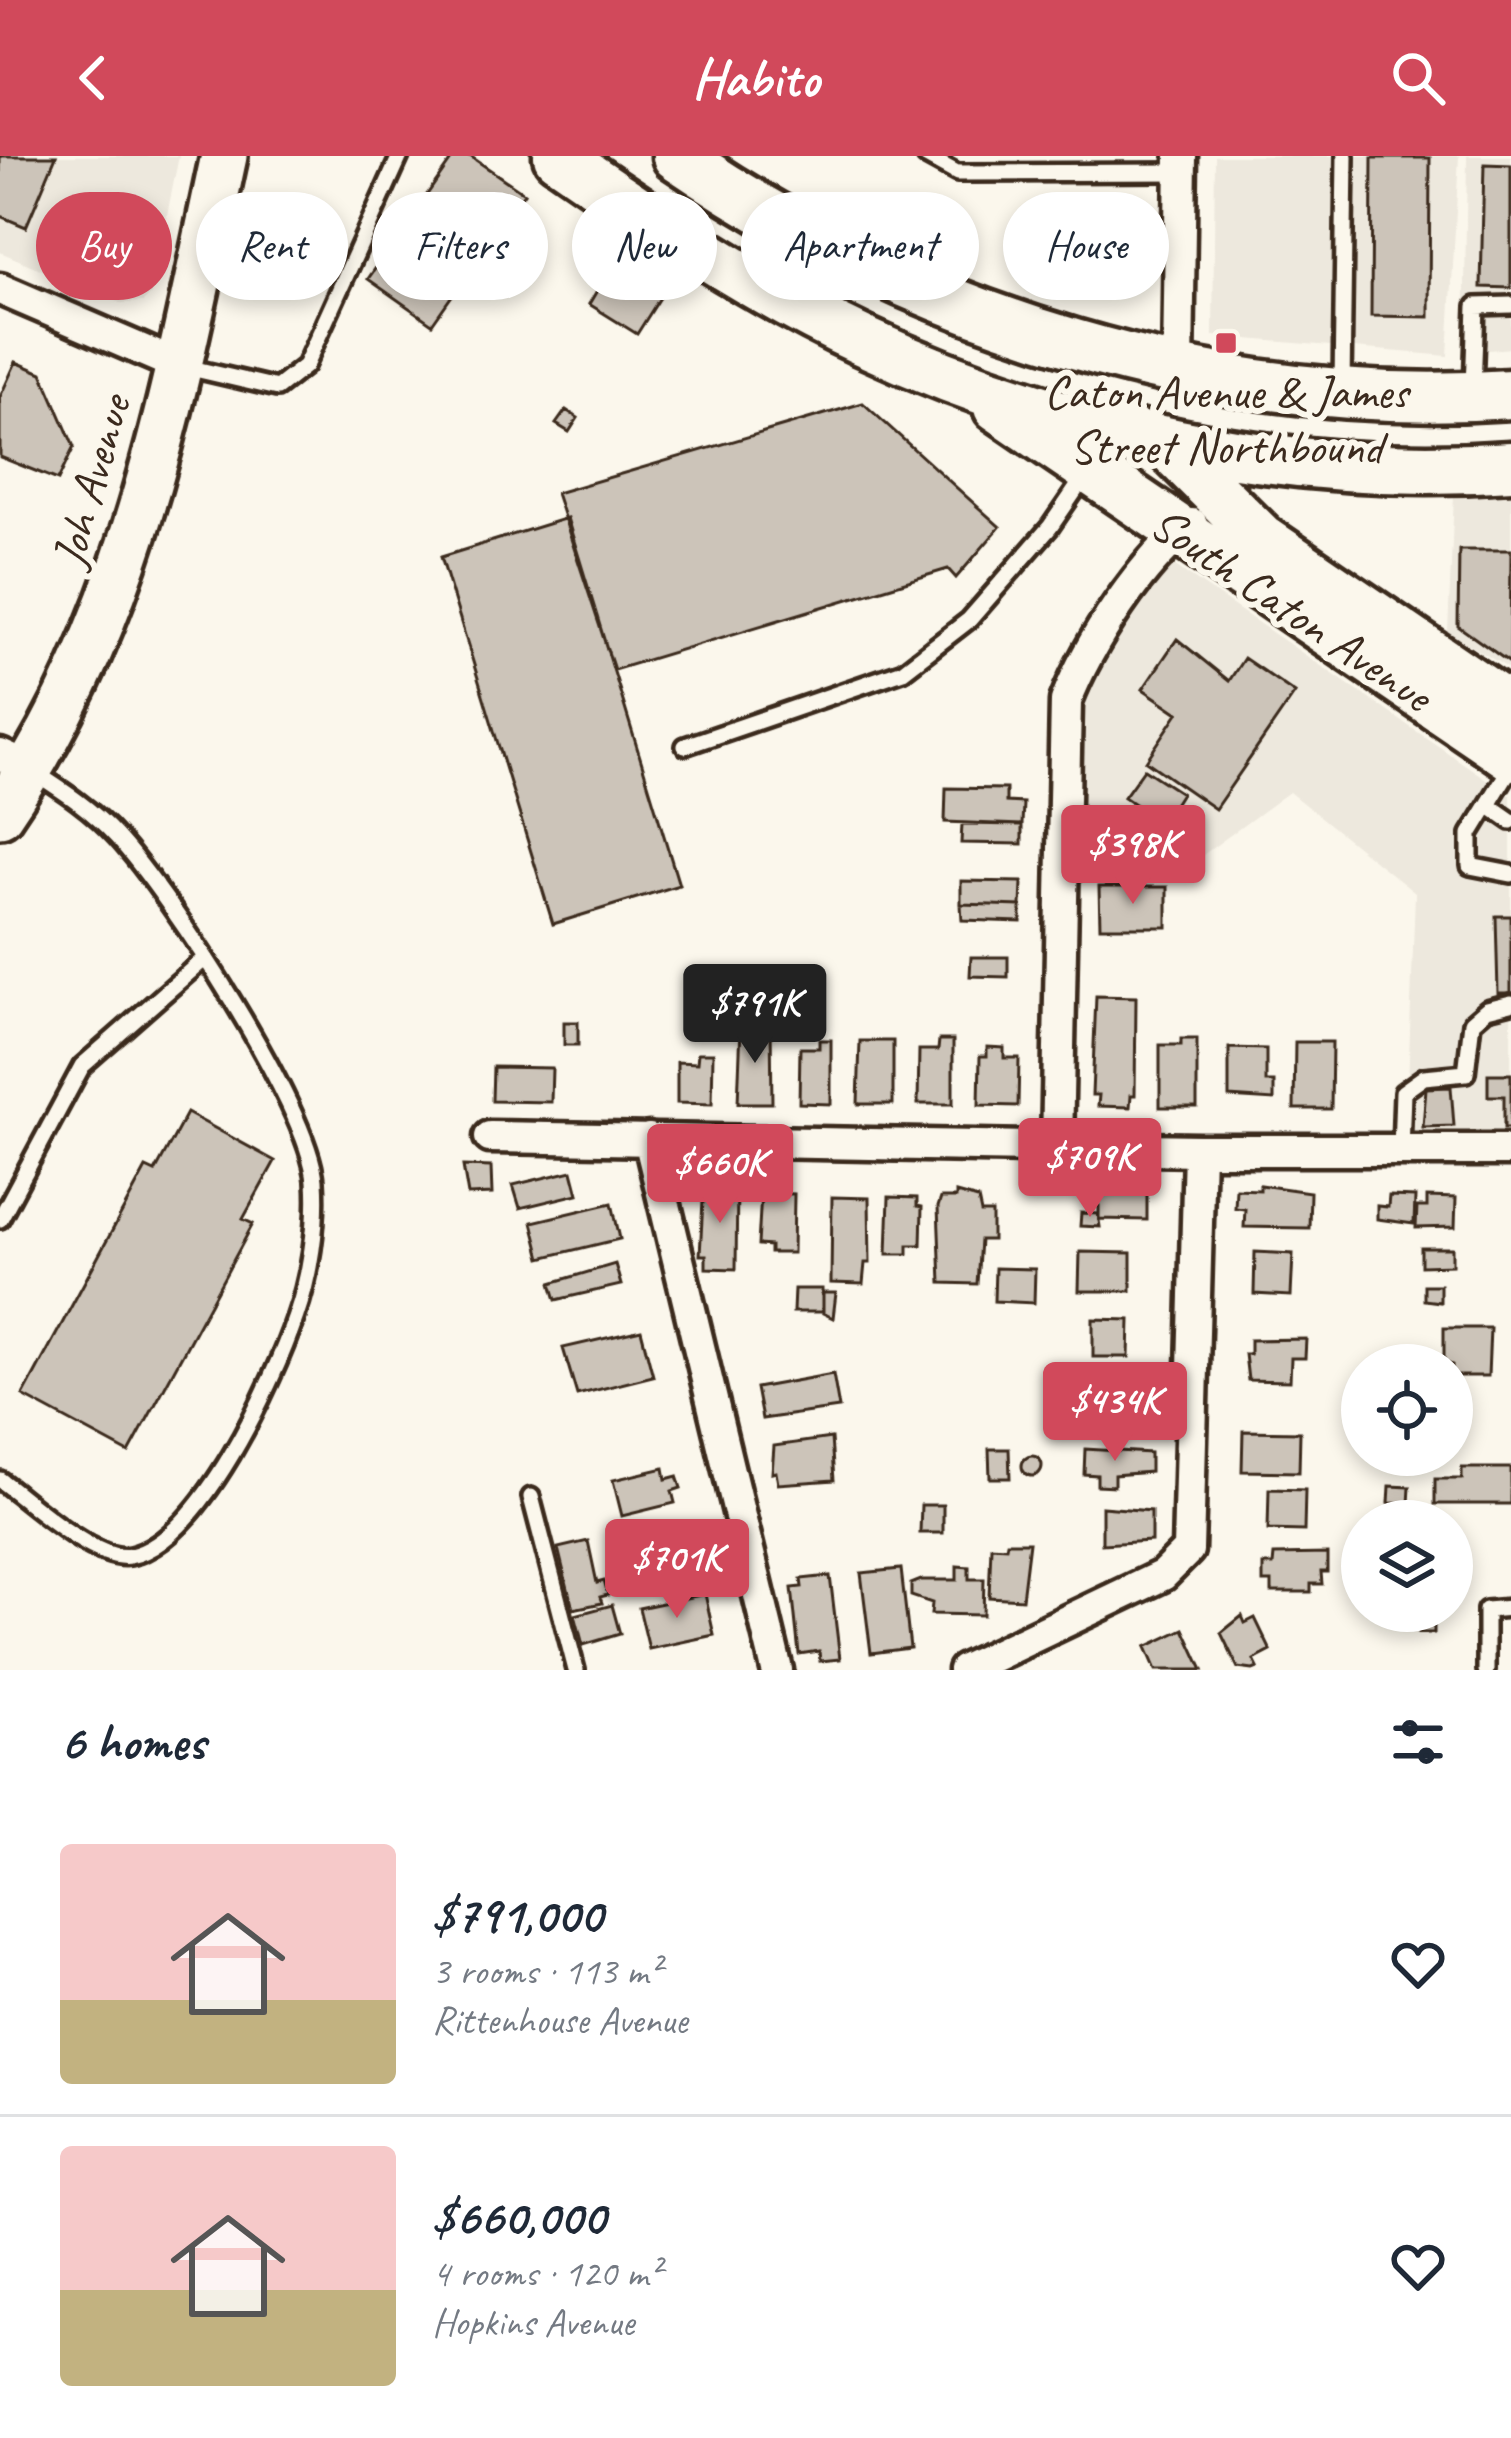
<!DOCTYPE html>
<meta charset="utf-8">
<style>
:root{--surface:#fff;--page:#f6f6f7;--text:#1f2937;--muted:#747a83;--line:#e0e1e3;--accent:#d1495b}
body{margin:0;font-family:Caveat,sans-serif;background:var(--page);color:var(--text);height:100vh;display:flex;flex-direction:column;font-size:45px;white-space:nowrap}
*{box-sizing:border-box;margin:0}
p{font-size:39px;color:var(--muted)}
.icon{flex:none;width:66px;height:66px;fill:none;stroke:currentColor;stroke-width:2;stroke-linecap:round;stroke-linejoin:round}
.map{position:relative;height:1514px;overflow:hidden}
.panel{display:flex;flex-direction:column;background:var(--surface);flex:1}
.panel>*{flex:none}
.guide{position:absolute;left:36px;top:36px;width:1440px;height:108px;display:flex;gap:24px}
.tools{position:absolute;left:1341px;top:1188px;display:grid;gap:24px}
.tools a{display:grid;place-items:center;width:132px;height:132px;border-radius:50%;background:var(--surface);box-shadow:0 6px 18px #0003;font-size:60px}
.price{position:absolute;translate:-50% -102px;padding:0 27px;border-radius:12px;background:var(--accent);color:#fff;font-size:39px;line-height:78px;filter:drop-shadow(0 3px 6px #0008)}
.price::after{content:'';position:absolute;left:50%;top:72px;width:36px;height:27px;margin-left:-18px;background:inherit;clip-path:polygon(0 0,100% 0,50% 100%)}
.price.current{background:#222;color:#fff}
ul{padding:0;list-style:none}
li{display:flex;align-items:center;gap:36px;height:300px;padding:0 60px}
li+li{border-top:3px solid var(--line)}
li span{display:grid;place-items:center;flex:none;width:336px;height:240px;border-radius:12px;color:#555}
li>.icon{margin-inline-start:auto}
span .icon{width:144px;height:144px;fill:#fffc;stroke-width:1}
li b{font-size:51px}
h2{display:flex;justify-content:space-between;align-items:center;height:144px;padding:0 60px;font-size:51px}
.chip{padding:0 42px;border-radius:54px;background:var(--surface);box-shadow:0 6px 18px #0003;font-size:42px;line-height:108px}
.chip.current{background:var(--accent);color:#fff}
header{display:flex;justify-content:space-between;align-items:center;height:156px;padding:0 60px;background:var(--accent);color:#fff;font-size:54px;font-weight:700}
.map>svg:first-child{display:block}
.built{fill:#ede8dd}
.building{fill:#ccc4b9;stroke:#3b2a1e;stroke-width:3}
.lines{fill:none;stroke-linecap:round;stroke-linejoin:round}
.lane-casing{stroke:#3b2a1e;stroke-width:24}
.street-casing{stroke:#3b2a1e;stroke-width:39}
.secondary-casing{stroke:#3b2a1e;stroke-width:54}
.primary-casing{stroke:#3b2a1e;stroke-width:57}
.lane{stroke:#fbf7ec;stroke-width:15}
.street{stroke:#fbf7ec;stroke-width:30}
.secondary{stroke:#fbf7ec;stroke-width:45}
.primary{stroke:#fbf7ec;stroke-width:48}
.poi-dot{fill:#d1495b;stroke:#fbf7ec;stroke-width:4.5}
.labels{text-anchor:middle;stroke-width:12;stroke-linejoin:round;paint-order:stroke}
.poi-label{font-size:48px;fill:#3b2a1e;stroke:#fbf7ec}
.street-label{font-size:48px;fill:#3b2a1e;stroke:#fbf7ec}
</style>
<header><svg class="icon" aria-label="back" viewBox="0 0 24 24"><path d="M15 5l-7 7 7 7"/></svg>Habito<svg class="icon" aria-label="search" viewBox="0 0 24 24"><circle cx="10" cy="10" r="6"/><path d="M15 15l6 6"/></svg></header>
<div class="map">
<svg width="1511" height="1514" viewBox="0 0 1511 1514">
<rect width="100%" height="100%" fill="#fbf7ec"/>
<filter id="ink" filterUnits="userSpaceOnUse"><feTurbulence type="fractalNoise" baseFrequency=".00833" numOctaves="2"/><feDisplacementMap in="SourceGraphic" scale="24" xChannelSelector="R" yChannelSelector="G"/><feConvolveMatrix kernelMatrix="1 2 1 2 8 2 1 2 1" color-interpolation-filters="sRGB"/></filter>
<g filter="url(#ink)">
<path class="built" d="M 0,0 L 179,0 L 151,138 L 143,146 L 120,147 L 0,96 Z
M 1215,0 L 1459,0 L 1448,200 L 1213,180 Z
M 1467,0 L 1511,0 L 1511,192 L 1464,196 Z
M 1511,333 L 1511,514 L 1448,476 L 1454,338 Z
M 1168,405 L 1511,640 L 1511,984 L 1406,986 L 1415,737 L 1289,636 L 1196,704 L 1080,686 L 1083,536 Z"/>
<path class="building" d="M 0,0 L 56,0 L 26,71 L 0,60 Z
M 454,0 L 470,0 L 524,37 L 432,168 L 368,123 Z
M 1372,2 L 1430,2 L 1429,161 L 1371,160 Z
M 1484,8 L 1511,9 L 1511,132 L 1481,131 Z
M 612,109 L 661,140 L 637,178 L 589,148 Z
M 16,206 L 42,217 L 74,291 L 58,324 L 0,301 L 0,241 Z
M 863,247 L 1000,371 L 956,422 L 948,413 L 614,514 L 556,337 Z
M 566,254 L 578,262 L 569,276 L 556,268 Z
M 567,362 L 679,729 L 553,768 L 441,401 Z
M 1459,394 L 1511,394 L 1510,507 L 1458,470 Z
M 1177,483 L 1229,525 L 1244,502 L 1295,537 L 1215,653 L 1146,605 L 1178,557 L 1143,533 Z
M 1144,613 L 1181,637 L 1162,667 L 1124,641 Z
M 946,632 L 1006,633 L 1006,646 L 1023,647 L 1022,669 L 945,666 Z
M 962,668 L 1022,669 L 1022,688 L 961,687 Z
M 961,725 L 1022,726 L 1021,750 L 961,748 Z
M 1099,731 L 1167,731 L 1167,771 L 1100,771 Z
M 961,748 L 1021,750 L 1021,766 L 962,764 Z
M 1496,760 L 1511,760 L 1511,837 L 1498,837 Z
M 971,801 L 1008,801 L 1008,821 L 970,820 Z
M 1096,840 L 1136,841 L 1135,939 L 1131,939 L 1130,951 L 1098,950 L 1099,939 L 1092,939 Z
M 564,866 L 578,866 L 578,889 L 564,889 Z
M 741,871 L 771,871 L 772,947 L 738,947 Z
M 1181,883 L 1197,883 L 1197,951 L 1160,951 L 1160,889 L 1181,889 Z
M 819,884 L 831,884 L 831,948 L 799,947 L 800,892 L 819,892 Z
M 939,884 L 953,884 L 953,948 L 918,948 L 919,894 L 938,894 Z
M 860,885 L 893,885 L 893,948 L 858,948 Z
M 1295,886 L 1332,886 L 1331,953 L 1294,953 Z
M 987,891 L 1004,892 L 1004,902 L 1019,902 L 1018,950 L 979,949 L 980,900 L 987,900 Z
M 1229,892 L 1266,893 L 1266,926 L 1274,926 L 1274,944 L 1229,941 Z
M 698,897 L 713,897 L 712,948 L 677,947 L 677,906 L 697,907 Z
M 493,911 L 552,912 L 551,946 L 492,945 Z
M 1488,918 L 1511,918 L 1511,972 L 1504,972 L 1504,940 L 1488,940 Z
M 1451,931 L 1454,970 L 1423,971 L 1426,932 Z
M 187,957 L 275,1005 L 243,1063 L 253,1068 L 129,1297 L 23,1240 L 146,1012 L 155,1016 Z
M 463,1010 L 491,1011 L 492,1038 L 468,1039 Z
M 572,1015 L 578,1038 L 520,1052 L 513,1029 Z
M 1147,1024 L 1147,1064 L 1099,1063 L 1099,1050 L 1092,1050 L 1092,1025 Z
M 704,1027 L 737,1028 L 736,1113 L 706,1112 L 706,1099 L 700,1099 Z
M 1260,1029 L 1310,1036 L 1309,1072 L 1244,1071 L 1245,1053 L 1235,1052 L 1236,1033 L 1260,1034 Z
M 761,1037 L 794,1038 L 793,1097 L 770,1097 L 770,1090 L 758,1089 Z
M 956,1037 L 978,1043 L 981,1057 L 992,1057 L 992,1084 L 980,1084 L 977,1128 L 941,1127 L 938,1051 L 941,1042 L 956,1042 Z
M 1389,1040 L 1415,1041 L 1414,1068 L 1377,1063 L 1377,1050 L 1388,1051 Z
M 832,1041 L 869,1042 L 870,1107 L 865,1107 L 863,1128 L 831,1127 Z
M 889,1041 L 917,1042 L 917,1050 L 922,1051 L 921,1089 L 908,1089 L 908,1098 L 887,1098 Z
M 1427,1041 L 1456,1042 L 1455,1071 L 1416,1072 L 1417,1051 L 1427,1051 Z
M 612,1047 L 620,1083 L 541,1102 L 532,1066 Z
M 1081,1057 L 1098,1058 L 1100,1071 L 1080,1070 Z
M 1421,1092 L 1452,1092 L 1452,1109 L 1421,1110 Z
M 1080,1096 L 1131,1097 L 1131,1135 L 1079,1135 Z
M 1255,1096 L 1293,1098 L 1291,1140 L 1254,1138 Z
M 615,1108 L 621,1129 L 556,1144 L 551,1127 Z
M 995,1112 L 1035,1113 L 1034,1147 L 994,1145 Z
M 1424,1129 L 1440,1129 L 1440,1146 L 1424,1144 Z
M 794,1133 L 822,1133 L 822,1156 L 793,1156 Z
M 823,1137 L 836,1137 L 833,1162 L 823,1157 Z
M 1093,1163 L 1130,1164 L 1129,1201 L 1093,1201 Z
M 1444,1172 L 1490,1172 L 1488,1220 L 1452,1220 L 1452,1209 L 1444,1206 Z
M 641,1174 L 653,1220 L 577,1239 L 563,1192 Z
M 1306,1183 L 1305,1202 L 1291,1202 L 1290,1225 L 1248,1224 L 1245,1198 L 1250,1198 L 1250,1184 Z
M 833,1218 L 839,1252 L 762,1263 L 756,1232 Z
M 1085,1231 L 1151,1232 L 1151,1273 L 1084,1272 Z
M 1243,1275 L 1300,1276 L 1299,1316 L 1242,1315 Z
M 831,1282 L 834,1324 L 778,1328 L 776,1316 L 772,1317 L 774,1290 Z
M 989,1293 L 1009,1293 L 1010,1322 L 990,1322 Z
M 1085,1293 L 1150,1297 L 1150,1316 L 1114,1319 L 1114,1330 L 1097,1329 L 1097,1319 L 1084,1318 Z
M1022 1310a10 10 0 1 1 20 0a10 10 0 1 1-20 0Z
M 664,1312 L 666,1323 L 677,1320 L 681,1332 L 672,1335 L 675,1347 L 622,1360 L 613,1324 Z
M 1462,1312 L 1511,1312 L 1511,1348 L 1435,1348 L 1435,1323 L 1462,1323 Z
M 1390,1330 L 1410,1331 L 1409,1348 L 1389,1347 Z
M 1269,1333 L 1305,1334 L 1304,1375 L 1268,1374 Z
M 921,1349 L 943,1349 L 943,1377 L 920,1377 Z
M 1102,1351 L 1151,1355 L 1151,1385 L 1102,1388 Z
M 692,1379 L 700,1414 L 638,1430 L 630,1395 Z
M 588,1385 L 597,1427 L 604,1425 L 608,1439 L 600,1441 L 602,1447 L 573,1453 L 558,1392 Z
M 1007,1386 L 1029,1386 L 1022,1443 L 989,1441 L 991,1390 L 1006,1391 Z
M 1327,1398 L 1327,1416 L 1321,1416 L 1322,1428 L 1311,1428 L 1311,1436 L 1272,1436 L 1272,1426 L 1263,1426 L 1263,1409 L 1273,1409 L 1274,1399 Z
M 957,1410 L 969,1411 L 969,1423 L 984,1423 L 983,1459 L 931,1458 L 932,1447 L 911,1440 L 911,1428 L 921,1424 L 957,1424 Z
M 901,1413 L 910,1492 L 871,1497 L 861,1417 Z
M 830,1420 L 840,1503 L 820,1505 L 819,1495 L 799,1498 L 792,1432 L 802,1431 L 801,1423 Z
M 705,1438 L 714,1479 L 649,1493 L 639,1452 Z
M 612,1449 L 620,1478 L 583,1489 L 575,1459 Z
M 1434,1456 L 1434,1477 L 1419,1477 L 1419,1457 Z
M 1242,1460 L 1245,1467 L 1255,1462 L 1271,1495 L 1254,1504 L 1258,1512 L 1253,1514 L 1238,1512 L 1221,1477 Z
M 1184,1473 L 1203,1514 L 1156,1514 L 1146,1491 Z"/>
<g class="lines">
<defs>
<path id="lane" d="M 926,0 L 957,17 L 1181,16
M 182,210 L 277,232 L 305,210 L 400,0
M 1342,231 L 1345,0
M 1473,232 L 1476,150 L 1511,149
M 685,590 L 903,515 L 969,464 L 1050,371 L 1087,317
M 1511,611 L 1470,678 L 1470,710 L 1511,718
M 1488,649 L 1511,665
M 1401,994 L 1403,936 L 1424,921 L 1466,917 L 1472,866 L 1487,853 L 1511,847
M 0,1063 L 82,910 L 203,804
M 0,1324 C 29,1345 95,1407 130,1400 C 201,1386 274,1224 296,1160 C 310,1120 318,1068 315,1025 C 309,950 170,739 117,681 C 92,653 62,634 31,614
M 531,1341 L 576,1514
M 1486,1514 L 1486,1454 L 1511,1452"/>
<path id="street" d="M 0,133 L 179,210
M 1178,214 L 1181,0
M 0,599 L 29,612
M 490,981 L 1199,994 L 1511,994
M 649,983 L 777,1514
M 1057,991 L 1066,545 C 1088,488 1142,404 1192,368
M 964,1514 L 1163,1419 L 1188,1394 L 1199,994"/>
<path id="secondary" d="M 0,658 C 137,458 174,232 224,0"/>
<path id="primary" d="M 558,0 C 656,68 754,134 863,185 C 1060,277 1293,326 1511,310
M 677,0 C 918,164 1218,258 1511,238
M 998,251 L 1511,600
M 1162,284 L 1262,383 L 1511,553"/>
</defs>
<use href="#lane" class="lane-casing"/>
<use href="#street" class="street-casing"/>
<use href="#secondary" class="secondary-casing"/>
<use href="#primary" class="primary-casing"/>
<use href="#lane" class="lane"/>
<use href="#street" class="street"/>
<use href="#secondary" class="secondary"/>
<use href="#primary" class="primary"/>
</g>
</g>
<rect class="poi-dot" x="1214" y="175" width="24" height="24" rx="6"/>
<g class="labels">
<g class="poi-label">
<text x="1226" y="252">Caton Avenue &amp; James<tspan x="1226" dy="55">Street Northbound</tspan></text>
</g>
<g class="street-label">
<text transform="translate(90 325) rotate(-74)" y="17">Joh Avenue</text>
<text transform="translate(1292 452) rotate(34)" y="17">South Caton Avenue</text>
</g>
</g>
</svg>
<div class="tools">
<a><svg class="icon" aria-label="locate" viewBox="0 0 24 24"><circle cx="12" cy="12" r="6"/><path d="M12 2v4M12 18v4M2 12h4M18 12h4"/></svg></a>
<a><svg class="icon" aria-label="layers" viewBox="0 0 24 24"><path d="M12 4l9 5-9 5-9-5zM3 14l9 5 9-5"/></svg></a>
</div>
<b class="price" style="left:1133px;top:751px">$398K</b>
<b class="price current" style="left:755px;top:910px">$791K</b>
<b class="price" style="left:1090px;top:1064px">$709K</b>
<b class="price" style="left:720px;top:1070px">$660K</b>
<b class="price" style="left:1115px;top:1308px">$434K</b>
<b class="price" style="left:677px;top:1465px">$701K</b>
<div class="guide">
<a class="chip current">Buy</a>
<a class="chip">Rent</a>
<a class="chip">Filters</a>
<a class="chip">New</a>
<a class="chip">Apartment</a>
<a class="chip">House</a>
</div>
</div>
<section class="panel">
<h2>6 homes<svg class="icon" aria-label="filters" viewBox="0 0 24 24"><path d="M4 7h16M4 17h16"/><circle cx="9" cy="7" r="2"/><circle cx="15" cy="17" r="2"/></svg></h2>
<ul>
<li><span style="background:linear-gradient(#f6c9c9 65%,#c2b280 0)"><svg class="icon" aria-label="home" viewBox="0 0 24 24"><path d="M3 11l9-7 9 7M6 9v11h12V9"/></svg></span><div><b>$791,000</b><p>3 rooms · 113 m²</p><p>Rittenhouse Avenue</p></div><svg class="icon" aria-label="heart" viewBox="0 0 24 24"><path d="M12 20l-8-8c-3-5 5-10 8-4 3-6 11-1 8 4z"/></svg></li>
<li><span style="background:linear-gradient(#f6c9c9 60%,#c2b280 0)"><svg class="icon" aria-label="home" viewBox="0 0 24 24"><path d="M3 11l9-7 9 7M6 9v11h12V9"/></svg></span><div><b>$660,000</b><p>4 rooms · 120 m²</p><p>Hopkins Avenue</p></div><svg class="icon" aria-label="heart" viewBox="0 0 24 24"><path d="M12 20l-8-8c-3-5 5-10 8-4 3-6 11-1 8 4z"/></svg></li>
</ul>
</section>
